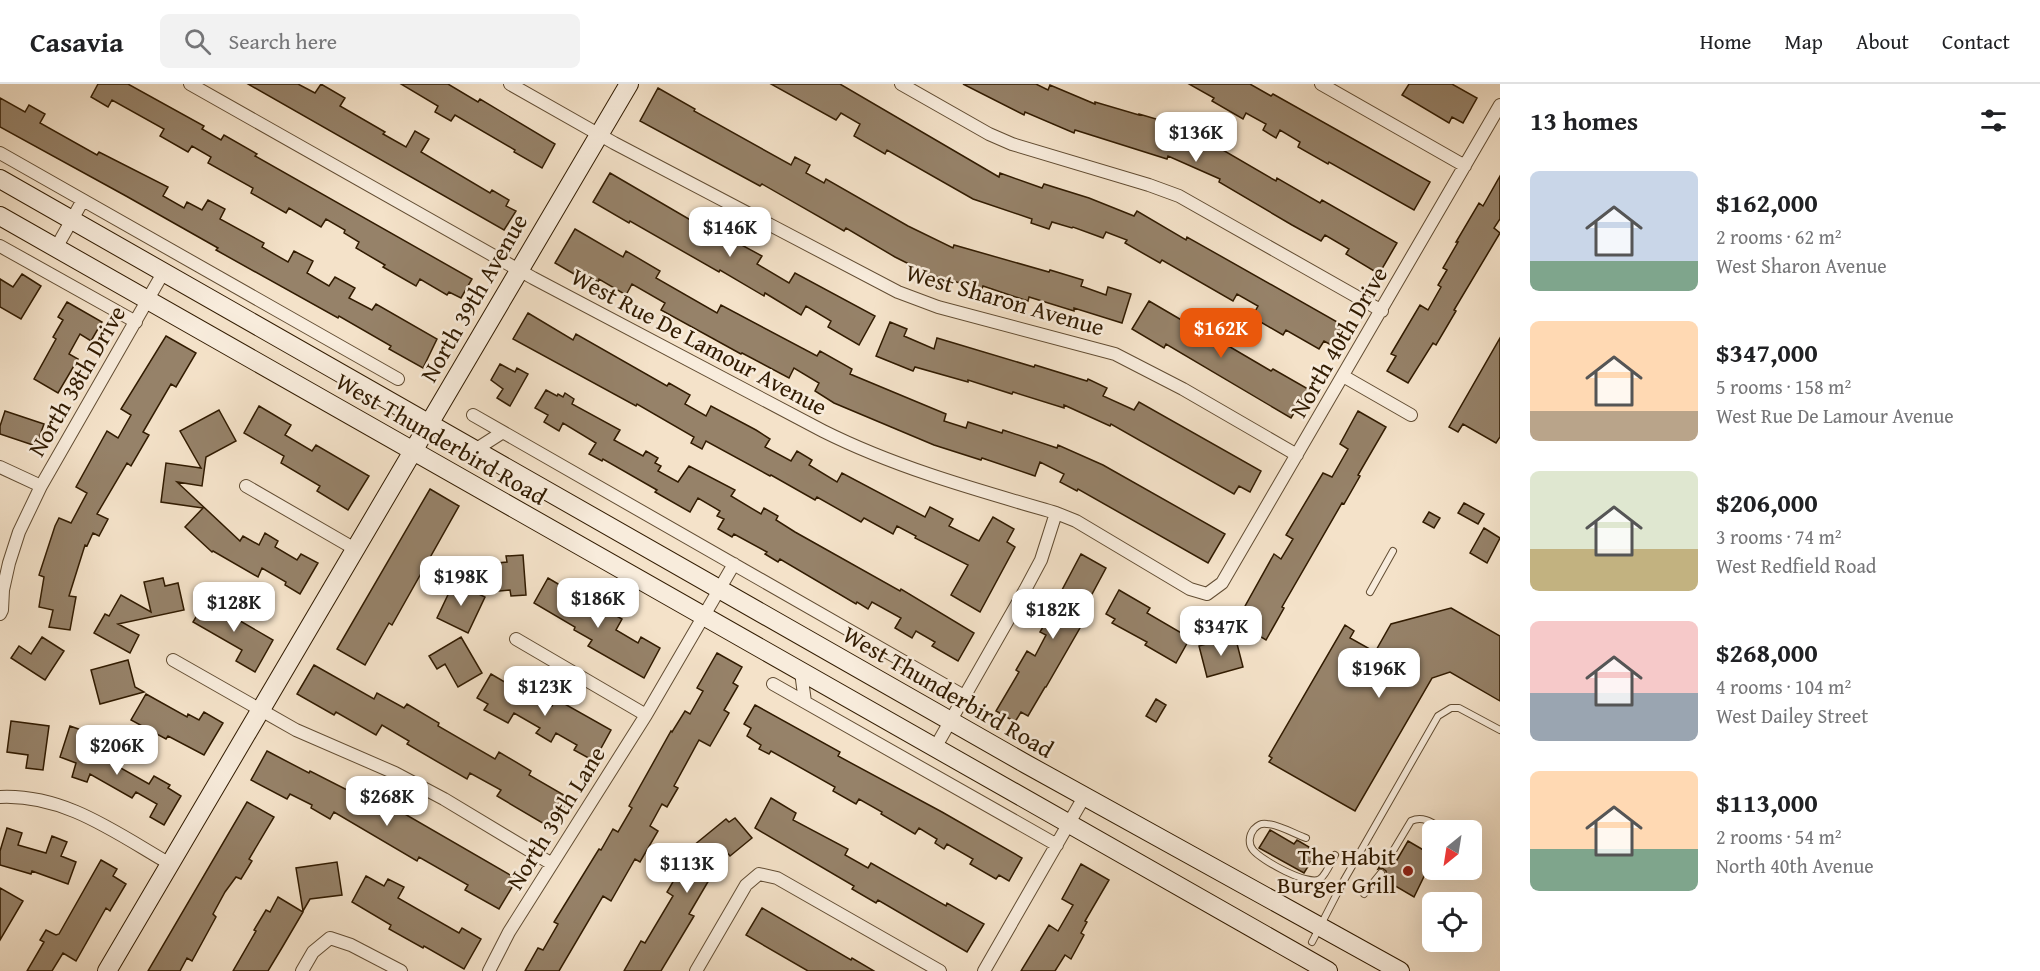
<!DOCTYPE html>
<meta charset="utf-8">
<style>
:root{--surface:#fff;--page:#f2f2f2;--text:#202124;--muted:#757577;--line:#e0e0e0;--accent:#ea580c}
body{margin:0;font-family:"Gentium Book Plus",serif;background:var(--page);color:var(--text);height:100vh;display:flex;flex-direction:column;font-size:22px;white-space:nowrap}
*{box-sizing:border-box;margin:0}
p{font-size:20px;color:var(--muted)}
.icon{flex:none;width:33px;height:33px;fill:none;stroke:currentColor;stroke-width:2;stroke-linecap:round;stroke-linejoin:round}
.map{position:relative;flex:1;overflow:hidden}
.drawer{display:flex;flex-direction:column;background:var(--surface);width:540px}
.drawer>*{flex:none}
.needle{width:39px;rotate:210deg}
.tools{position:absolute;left:1422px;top:736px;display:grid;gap:12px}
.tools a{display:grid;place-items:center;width:60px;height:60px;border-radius:9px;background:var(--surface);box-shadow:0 6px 24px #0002;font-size:30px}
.price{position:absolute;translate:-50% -51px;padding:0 14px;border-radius:12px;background:#fff;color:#222;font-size:20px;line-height:39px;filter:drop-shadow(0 2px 3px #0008)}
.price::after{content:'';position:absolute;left:50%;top:36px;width:18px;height:14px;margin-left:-9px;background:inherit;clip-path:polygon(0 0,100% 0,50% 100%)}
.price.current{background:var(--accent);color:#fff}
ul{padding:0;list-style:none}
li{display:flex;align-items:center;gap:18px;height:150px;padding:0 30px}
li span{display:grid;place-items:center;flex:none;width:168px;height:120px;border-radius:9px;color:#555}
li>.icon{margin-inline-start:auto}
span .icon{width:72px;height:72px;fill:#fffc;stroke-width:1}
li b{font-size:26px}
h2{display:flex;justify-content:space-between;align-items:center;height:72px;padding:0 30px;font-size:26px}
header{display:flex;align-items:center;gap:36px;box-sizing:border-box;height:84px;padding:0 30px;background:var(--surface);border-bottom:2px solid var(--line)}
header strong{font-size:28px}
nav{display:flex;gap:33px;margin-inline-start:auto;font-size:21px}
.search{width:420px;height:54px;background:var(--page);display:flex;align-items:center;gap:15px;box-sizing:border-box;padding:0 21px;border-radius:9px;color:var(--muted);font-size:22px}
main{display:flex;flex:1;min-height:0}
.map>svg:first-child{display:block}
.building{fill:#968269;stroke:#311b01;stroke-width:1.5}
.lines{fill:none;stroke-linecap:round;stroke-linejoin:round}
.lane-casing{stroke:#624d33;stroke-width:8}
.street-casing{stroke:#624d33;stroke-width:14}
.secondary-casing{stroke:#311b01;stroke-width:20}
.lane{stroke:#f8ecdc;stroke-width:6}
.street{stroke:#f8ecdc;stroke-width:12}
.secondary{stroke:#f8ecdc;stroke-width:18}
.poi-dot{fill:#8f2418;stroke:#f8ecdc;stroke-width:2}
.labels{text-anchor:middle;stroke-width:5;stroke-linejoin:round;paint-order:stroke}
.street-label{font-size:24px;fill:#311b01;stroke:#f8ecdc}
.poi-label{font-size:24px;fill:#311b01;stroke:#f8ecdc;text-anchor:end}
</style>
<header>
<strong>Casavia</strong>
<div class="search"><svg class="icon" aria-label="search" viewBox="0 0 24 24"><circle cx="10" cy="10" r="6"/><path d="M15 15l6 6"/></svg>Search here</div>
<nav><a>Home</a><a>Map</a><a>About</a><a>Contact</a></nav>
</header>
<main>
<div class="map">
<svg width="1500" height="887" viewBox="0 0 1500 887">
<rect width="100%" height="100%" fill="#f4e2c9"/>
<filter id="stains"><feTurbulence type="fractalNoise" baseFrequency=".00333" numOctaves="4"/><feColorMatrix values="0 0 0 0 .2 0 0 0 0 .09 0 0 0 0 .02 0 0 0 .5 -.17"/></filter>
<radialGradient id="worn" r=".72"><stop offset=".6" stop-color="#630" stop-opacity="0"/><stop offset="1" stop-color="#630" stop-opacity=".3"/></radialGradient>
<path class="building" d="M 98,0 L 128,0 L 204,42 L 202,45 L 221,56 L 224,51 L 257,70 L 255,72 L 472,195 L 461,214 L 449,208 L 447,211 L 420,195 L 416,202 L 383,183 L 385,181 L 356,164 L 359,158 L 344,149 L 345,146 L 326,135 L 321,143 L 289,124 L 286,129 L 251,109 L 253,104 L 208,79 L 211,73 L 192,62 L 188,68 L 160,52 L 164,45 L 112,16 L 108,23 L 91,13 Z
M 248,0 L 298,0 L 315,9 L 321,0 L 345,14 L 340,22 L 385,48 L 383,50 L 406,63 L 415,47 L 429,55 L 421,68 L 490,109 L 492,106 L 509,116 L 506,122 L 516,127 L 504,146 Z
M 401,0 L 448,0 L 478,18 L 480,15 L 555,60 L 542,84 L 514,68 L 515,66 L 455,31 L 451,37 L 435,28 L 438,22 Z
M 771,0 L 840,0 L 999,93 L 1000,89 L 1042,104 L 1044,100 L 1089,114 L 1134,132 L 1137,127 L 1186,156 L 1187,153 L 1346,243 L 1335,263 L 1324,257 L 1319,265 L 1286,246 L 1283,251 L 1252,233 L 1258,222 L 1237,210 L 1233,217 L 1162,176 L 1160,179 L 1125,159 L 1127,156 L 1106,148 L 1103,154 L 1073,143 L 1072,144 L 1052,138 L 1049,145 L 1031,139 L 1032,135 L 973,115 L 887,66 L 885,70 L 854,52 L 860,40 L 841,29 L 836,36 Z
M 963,0 L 1036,0 L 1048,6 L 1050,1 L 1095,20 L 1095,18 L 1139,31 L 1139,30 L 1190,45 L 1224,60 L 1221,65 L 1276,97 L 1277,94 L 1320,119 L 1322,116 L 1397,159 L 1379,190 L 1346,170 L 1349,165 L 1325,151 L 1321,157 L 1292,141 L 1219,98 L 1220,95 L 1168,72 L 1167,75 L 1075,46 L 1074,49 L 1025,28 L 1024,31 Z
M 1189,0 L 1250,0 L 1271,12 L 1273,10 L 1430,98 L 1414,126 L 1329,78 L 1328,80 L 1298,63 L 1300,58 L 1280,46 L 1276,54 L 1263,46 L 1266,40 L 1246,29 L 1243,35 L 1212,17 L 1214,14 Z
M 1409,0 L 1452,0 L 1477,14 L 1463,39 L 1452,33 L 1449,39 L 1402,11 Z
M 658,4 L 695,25 L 694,27 L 791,81 L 795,73 L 810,81 L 806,89 L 824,99 L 826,95 L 908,142 L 953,164 L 954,161 L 1049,188 L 1050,186 L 1083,196 L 1081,202 L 1106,211 L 1108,203 L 1131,210 L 1122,239 L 1074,224 L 1074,227 L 1029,213 L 1028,217 L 983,202 L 982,205 L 931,191 L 895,173 L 846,144 L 844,147 L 762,100 L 760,102 L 640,37 Z
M 0,14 L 25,28 L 29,21 L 45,30 L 40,39 L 97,71 L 99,68 L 168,103 L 163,112 L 184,124 L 187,118 L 202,126 L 208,116 L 225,125 L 220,135 L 264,159 L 262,163 L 288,178 L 294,167 L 313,177 L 307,189 L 329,202 L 335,193 L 355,204 L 349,214 L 372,226 L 376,220 L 437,255 L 423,284 L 389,265 L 391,262 L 339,232 L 338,234 L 216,166 L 218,164 L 126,112 L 0,43 Z
M 610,89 L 699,141 L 701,139 L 762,172 L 757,180 L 789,199 L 795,189 L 875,232 L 859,261 L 828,243 L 831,237 L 806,222 L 801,231 L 765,209 L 764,212 L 720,186 L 719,188 L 630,137 L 629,139 L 593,118 Z
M 1500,92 L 1500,135 L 1494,144 L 1500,149 L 1454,226 L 1456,227 L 1436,261 L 1433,259 L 1408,299 L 1387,287 L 1396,272 L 1391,270 L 1420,221 L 1428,226 L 1441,203 L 1438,201 L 1447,186 L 1443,184 L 1458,158 L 1456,158 L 1479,119 L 1483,122 Z
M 575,145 L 623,173 L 626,167 L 660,187 L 656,194 L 717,229 L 721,221 L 817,272 L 820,267 L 852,285 L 850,290 L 946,330 L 944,337 L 966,344 L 968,338 L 1002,349 L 1003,346 L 1057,364 L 1058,361 L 1103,381 L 1225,450 L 1208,479 L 1078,405 L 1077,407 L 1060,398 L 1064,390 L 1040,378 L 1035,392 L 982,374 L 981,376 L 934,361 L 834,319 L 815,307 L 819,299 L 794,284 L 789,294 L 742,269 L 741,270 L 661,226 L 665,219 L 632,200 L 626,211 L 599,195 L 598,198 L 577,186 L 574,190 L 555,179 Z
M 22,190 L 41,202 L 21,235 L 0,223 L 0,195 L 13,203 Z
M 1149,217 L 1190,241 L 1191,240 L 1271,287 L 1273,285 L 1308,305 L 1291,334 L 1166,260 L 1164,264 L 1132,245 Z
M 67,218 L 102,238 L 91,257 L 80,250 L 69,270 L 78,275 L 58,309 L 34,295 L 56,255 L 53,253 L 63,236 L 58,233 Z
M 528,229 L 573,256 L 576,250 L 667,302 L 669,299 L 690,311 L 685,320 L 706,332 L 711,322 L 756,346 L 770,355 L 765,363 L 791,377 L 797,367 L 812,376 L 809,381 L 837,398 L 842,389 L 925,433 L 930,423 L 953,435 L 949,442 L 979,457 L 993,433 L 1014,445 L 1007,458 L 1015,463 L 980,528 L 951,511 L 968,481 L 915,454 L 916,452 L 897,442 L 893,450 L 864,434 L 861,438 L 817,413 L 815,416 L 771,391 L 770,392 L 706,357 L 702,365 L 691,359 L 694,353 L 637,320 L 636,322 L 513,255 Z
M 890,238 L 907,245 L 904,252 L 934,265 L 937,254 L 1034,283 L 1035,281 L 1087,297 L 1088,295 L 1107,304 L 1103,312 L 1134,326 L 1139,318 L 1261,387 L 1250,408 L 1239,402 L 1234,410 L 1111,340 L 1110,342 L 1064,321 L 1064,324 L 1013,308 L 1012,310 L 968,296 L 968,298 L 915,283 L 913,287 L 876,272 Z
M 166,252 L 196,269 L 176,303 L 171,300 L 143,348 L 149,351 L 131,382 L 127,379 L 97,430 L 108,435 L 99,452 L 93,449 L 87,462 L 85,461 L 69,512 L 76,513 L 70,546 L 49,543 L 53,526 L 39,523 L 44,493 L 39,491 L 55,442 L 59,434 L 71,439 L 87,409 L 76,403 L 107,347 L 118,354 L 131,331 L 121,325 Z
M 1500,254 L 1500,353 L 1496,359 L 1463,340 L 1458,348 L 1449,343 Z
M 500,280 L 515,288 L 517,284 L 528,290 L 510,322 L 497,314 L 503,305 L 491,296 Z
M 546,306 L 557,312 L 558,310 L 563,313 L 565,309 L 574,315 L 572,320 L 620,346 L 614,356 L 643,372 L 646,367 L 658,374 L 655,379 L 661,382 L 658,387 L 678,398 L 689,382 L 735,406 L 731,412 L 761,430 L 764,424 L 778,432 L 776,436 L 795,448 L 900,507 L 901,505 L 974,549 L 958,577 L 932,562 L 935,558 L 916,547 L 912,554 L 895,544 L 901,534 L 872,518 L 868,525 L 857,518 L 856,520 L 780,475 L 778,478 L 765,470 L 767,468 L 734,450 L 732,453 L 718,445 L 724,435 L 717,432 L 720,427 L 698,414 L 690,428 L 655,408 L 657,406 L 603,375 L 602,377 L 589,370 L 596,359 L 563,339 L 559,347 L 544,338 L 548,331 L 535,324 Z
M 259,322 L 291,341 L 285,351 L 312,367 L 316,361 L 369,392 L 348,426 L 317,407 L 320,402 L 281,379 L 284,372 L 244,349 Z
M 219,326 L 236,357 L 206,373 L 202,402 L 177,398 L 240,457 L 243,452 L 259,461 L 265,449 L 278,457 L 275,463 L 297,476 L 301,470 L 318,479 L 300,510 L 285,501 L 286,498 L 262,484 L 258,493 L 213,467 L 212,468 L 185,443 L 203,424 L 161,418 L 166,379 L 201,384 L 180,347 Z
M 5,327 L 44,340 L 36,362 L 0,350 L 0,342 Z
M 1358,327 L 1386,343 L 1358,391 L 1360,392 L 1344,420 L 1342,419 L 1282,523 L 1284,524 L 1266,556 L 1241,541 L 1249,527 L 1244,524 L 1274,470 L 1281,475 L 1293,455 L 1286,451 L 1323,389 L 1332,393 L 1348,365 L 1340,360 Z
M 430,405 L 459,422 L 392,541 L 389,539 L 365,581 L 337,565 Z
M 1464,419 L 1484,430 L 1478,440 L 1458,429 Z
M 1429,428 L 1440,434 L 1434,444 L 1423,438 Z
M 1484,444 L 1500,454 L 1487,479 L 1470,469 Z
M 1081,470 L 1106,484 L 1083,527 L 1088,530 L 1046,603 L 1045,603 L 1028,632 L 1021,628 L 1015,638 L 996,627 L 1019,588 L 1016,586 L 1027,567 L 1035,572 L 1046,551 L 1040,548 L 1064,507 L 1062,506 Z
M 523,471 L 526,511 L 511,512 L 510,506 L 489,508 L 487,480 L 507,478 L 506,472 Z
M 163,494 L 165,502 L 178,499 L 184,526 L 118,540 L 139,551 L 130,569 L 94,549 L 105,530 L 109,532 L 121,511 L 151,528 L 144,498 Z
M 548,494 L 582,514 L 580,518 L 605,532 L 608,527 L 622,535 L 616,546 L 638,559 L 641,553 L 660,564 L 644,594 L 588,562 L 592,556 L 574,546 L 575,543 L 534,519 Z
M 454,498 L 485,513 L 468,549 L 437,534 Z
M 1119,506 L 1150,524 L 1147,529 L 1190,554 L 1176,579 L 1145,561 L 1147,558 L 1112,539 L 1115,535 L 1106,530 Z
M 208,513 L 237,530 L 235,534 L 273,556 L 255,588 L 236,577 L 242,566 L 193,538 Z
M 1451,524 L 1500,552 L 1500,617 L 1450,588 L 1432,594 L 1355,727 L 1269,678 L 1272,674 L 1269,672 L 1345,541 L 1354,547 L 1350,554 L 1375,568 L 1391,540 Z
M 1235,552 L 1243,583 L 1207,593 L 1199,562 Z
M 42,553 L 64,567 L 45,596 L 11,574 L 19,562 L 31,570 Z
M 461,553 L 482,589 L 458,603 L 445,580 L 437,585 L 429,572 Z
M 717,569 L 742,583 L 733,599 L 738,602 L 724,626 L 729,629 L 710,662 L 699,656 L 674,702 L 678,704 L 667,723 L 662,720 L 650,742 L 658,747 L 640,778 L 635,775 L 611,817 L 603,812 L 559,887 L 525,887 L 538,864 L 543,866 L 558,840 L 554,838 L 599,765 L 601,766 L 613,745 L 618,748 L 632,724 L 629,722 L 671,647 L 672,648 L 685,627 L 690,630 L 703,607 L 697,604 Z
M 128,576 L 135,603 L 144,608 L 100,620 L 91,586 Z
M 314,581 L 374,615 L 377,609 L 404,624 L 407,620 L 439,639 L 438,642 L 495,675 L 499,668 L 531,687 L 529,691 L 569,714 L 551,744 L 497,712 L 501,706 L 470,689 L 467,695 L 407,660 L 409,657 L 382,641 L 376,651 L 336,628 L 334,631 L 297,610 Z
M 491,590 L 534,615 L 535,612 L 552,622 L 556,615 L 611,646 L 594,677 L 574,666 L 577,661 L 556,649 L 551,658 L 536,649 L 540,644 L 514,629 L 508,639 L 484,626 L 488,620 L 477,614 Z
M 146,610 L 187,633 L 188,630 L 199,636 L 204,628 L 223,639 L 204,671 L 168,652 L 166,655 L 131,636 Z
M 1156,615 L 1166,621 L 1156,638 L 1146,632 Z
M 755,621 L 840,668 L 838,672 L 942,728 L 1022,774 L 1009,797 L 999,791 L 996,795 L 970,780 L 973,775 L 947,760 L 944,765 L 935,759 L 937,755 L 919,744 L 915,750 L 881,730 L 882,728 L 859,715 L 856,720 L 833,707 L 835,703 L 771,667 L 769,670 L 759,665 L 761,661 L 747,652 L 751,644 L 744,640 Z
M 11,637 L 49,642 L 43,686 L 26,684 L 28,671 L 7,668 Z
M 70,642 L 87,648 L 82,662 L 98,667 L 96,670 L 149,700 L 154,692 L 170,701 L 168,704 L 181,712 L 164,741 L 150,733 L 157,720 L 136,708 L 132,714 L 90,690 L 87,698 L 72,693 L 76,679 L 60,673 Z
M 267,667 L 309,689 L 310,687 L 353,709 L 355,706 L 396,729 L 398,726 L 517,795 L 499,825 L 465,806 L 468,801 L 419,773 L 417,777 L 334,728 L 330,735 L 311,724 L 312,721 L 290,710 L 287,715 L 251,696 Z
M 771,714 L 796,729 L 793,736 L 848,765 L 845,771 L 868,784 L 871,779 L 946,822 L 947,819 L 984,840 L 967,868 L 878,816 L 876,819 L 852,805 L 854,802 L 755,744 Z
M 247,718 L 274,733 L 249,775 L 252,777 L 241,795 L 236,793 L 225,808 L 213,830 L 216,833 L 192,877 L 187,874 L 180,887 L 148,887 Z
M 735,734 L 752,754 L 730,772 L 726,767 L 689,830 L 694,832 L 661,887 L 624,887 L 641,857 L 645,859 L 673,812 L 667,808 L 677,791 L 671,788 L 685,765 L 688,766 L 726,735 L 729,738 Z
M 7,744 L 22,749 L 18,761 L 46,769 L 52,752 L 67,758 L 61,772 L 76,778 L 68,800 L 32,787 L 31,790 L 0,781 L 0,767 Z
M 1270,746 L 1294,760 L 1297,756 L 1309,763 L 1307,767 L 1315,771 L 1304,789 L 1259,764 Z
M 1408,757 L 1432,771 L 1432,776 L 1414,813 L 1385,796 L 1387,792 L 1386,787 L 1382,784 L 1378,785 L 1382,778 L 1385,782 L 1391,780 L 1394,781 Z
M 101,776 L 117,785 L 113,792 L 126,800 L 110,827 L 106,824 L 76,877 L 63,869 L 52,887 L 27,887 L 44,858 L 40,856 L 46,846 L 56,851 L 59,850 Z
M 337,778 L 342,811 L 310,815 L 303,827 L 296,784 Z
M 1081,780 L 1109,796 L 1085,837 L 1087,838 L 1081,849 L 1084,851 L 1071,875 L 1065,871 L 1055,887 L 1021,887 L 1049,841 L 1058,847 L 1073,821 L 1062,815 Z
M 366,792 L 384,802 L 388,795 L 404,803 L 398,814 L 459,849 L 462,844 L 481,855 L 464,885 L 424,862 L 423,864 L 389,845 L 391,841 L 352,818 Z
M 0,804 L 23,817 L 0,856 Z
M 278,813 L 303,828 L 283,862 L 268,887 L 233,887 L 256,847 L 254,846 L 266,826 L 270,828 Z
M 762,824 L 851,876 L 852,874 L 874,887 L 808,887 L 746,851 Z"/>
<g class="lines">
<defs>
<path id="lane" d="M 1370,508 L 1393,467
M 1306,754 C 1295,750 1277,740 1267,740 C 1261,739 1258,741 1254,745 C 1249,751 1248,760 1253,766 C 1261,776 1309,803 1320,795 C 1326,791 1331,778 1335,771
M 1387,777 L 1411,737 C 1424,731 1434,740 1446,747
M 1364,810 L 1381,789
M 1312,858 L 1343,798 L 1438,632 L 1451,624 L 1459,624 L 1500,646"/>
<path id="street" d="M 190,0 L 533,194 L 823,347 C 897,384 977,406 1056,429 L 1076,437 L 1190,505 L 1207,510 L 1222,499 L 1500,21
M 510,0 L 614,59 L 898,208 L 938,223 L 1115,270 L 1183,305 L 1297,371
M 901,0 L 989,50 L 1012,60 L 1149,101 L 1179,112 L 1382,227
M 1321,0 L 1465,82
M 0,69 L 398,295
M 0,162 L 136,238
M 56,164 L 83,116
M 1343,292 L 1411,331
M 473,331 L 964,612
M 475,366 L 503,348
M 0,383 L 41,402
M 246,402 L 355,465
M 0,530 L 2,526 L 3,506 L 9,479 L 19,448 L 41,402 L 163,189
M 516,555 L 646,631
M 173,576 L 296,646 L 395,689 L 444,715 L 552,780
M 801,588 L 805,618
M 773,600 L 1057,761
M 935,664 L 1025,506 L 1041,476 L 1056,429
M 0,713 C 65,710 116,749 170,780
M 302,887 L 313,868 L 330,854 L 351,861 L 401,887
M 489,887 L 509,848 L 646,631 L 734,480
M 696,887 L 746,801 L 759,790 L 777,794 L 940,887
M 984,887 L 1084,713"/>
<path id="secondary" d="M 0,95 L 1026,680 L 1400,887
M 0,132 L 1328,887
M 107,887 L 629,0"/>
</defs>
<use href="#lane" class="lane-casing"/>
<use href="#street" class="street-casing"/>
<use href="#secondary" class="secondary-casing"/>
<use href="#lane" class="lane"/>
<use href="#street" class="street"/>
<use href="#secondary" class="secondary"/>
</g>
<circle class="poi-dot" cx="1408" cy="787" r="6"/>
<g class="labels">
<g class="street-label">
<text transform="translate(474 214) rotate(-60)" y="8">North 39th Avenue</text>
<text transform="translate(1005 216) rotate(16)" y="8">West Sharon Avenue</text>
<text transform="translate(699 258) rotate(28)" y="8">West Rue De Lamour Avenue</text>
<text transform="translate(1339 258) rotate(-60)" y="8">North 40th Drive</text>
<text transform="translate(77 297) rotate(-60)" y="8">North 38th Drive</text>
<text transform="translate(441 355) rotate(30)" y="8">West Thunderbird Road</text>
<text transform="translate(948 608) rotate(30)" y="8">West Thunderbird Road</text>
<text transform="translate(556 734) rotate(-58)" y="8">North 39th Lane</text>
</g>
<g class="poi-label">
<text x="1396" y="781">The Habit<tspan x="1396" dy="28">Burger Grill</tspan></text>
</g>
</g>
<rect width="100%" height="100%" filter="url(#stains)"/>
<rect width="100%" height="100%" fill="url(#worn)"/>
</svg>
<div class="tools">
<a><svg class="needle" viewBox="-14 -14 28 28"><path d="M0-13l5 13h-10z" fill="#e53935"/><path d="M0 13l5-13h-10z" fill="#757577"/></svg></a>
<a><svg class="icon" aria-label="locate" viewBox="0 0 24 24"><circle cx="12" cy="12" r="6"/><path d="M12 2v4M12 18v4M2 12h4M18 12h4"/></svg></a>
</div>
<b class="price" style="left:1196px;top:79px">$136K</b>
<b class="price" style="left:730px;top:174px">$146K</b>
<b class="price current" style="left:1221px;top:275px">$162K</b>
<b class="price" style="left:461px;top:523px">$198K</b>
<b class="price" style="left:598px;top:545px">$186K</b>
<b class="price" style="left:234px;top:549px">$128K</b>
<b class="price" style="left:1053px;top:556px">$182K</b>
<b class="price" style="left:1221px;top:573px">$347K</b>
<b class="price" style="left:1379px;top:615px">$196K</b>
<b class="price" style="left:545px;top:633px">$123K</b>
<b class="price" style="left:117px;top:692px">$206K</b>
<b class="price" style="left:387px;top:743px">$268K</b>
<b class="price" style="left:687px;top:810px">$113K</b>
</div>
<section class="drawer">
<h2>13 homes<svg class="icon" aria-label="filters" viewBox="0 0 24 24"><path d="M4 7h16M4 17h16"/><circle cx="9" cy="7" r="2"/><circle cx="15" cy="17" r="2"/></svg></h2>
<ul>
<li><span style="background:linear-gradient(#c9d6e8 75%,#7fa58c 0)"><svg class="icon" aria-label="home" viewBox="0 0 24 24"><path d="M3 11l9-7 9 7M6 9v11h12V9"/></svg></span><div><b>$162,000</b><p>2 rooms · 62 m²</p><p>West Sharon Avenue</p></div></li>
<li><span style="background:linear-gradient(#ffd9b3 75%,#b9a48a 0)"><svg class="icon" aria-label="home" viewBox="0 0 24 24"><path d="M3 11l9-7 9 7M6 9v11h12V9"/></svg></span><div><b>$347,000</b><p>5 rooms · 158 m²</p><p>West Rue De Lamour Avenue</p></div></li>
<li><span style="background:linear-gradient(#dfe7d0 65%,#c2b280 0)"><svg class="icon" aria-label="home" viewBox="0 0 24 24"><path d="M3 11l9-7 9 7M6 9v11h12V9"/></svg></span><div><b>$206,000</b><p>3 rooms · 74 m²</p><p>West Redfield Road</p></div></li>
<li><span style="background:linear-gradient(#f6c9c9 60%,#9aa5b1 0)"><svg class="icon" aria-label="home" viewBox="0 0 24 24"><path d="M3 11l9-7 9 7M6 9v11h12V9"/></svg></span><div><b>$268,000</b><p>4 rooms · 104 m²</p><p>West Dailey Street</p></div></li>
<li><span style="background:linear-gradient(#ffd9b3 65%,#7fa58c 0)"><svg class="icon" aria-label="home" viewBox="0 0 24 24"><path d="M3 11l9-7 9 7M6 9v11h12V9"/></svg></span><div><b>$113,000</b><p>2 rooms · 54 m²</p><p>North 40th Avenue</p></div></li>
</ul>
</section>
</main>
